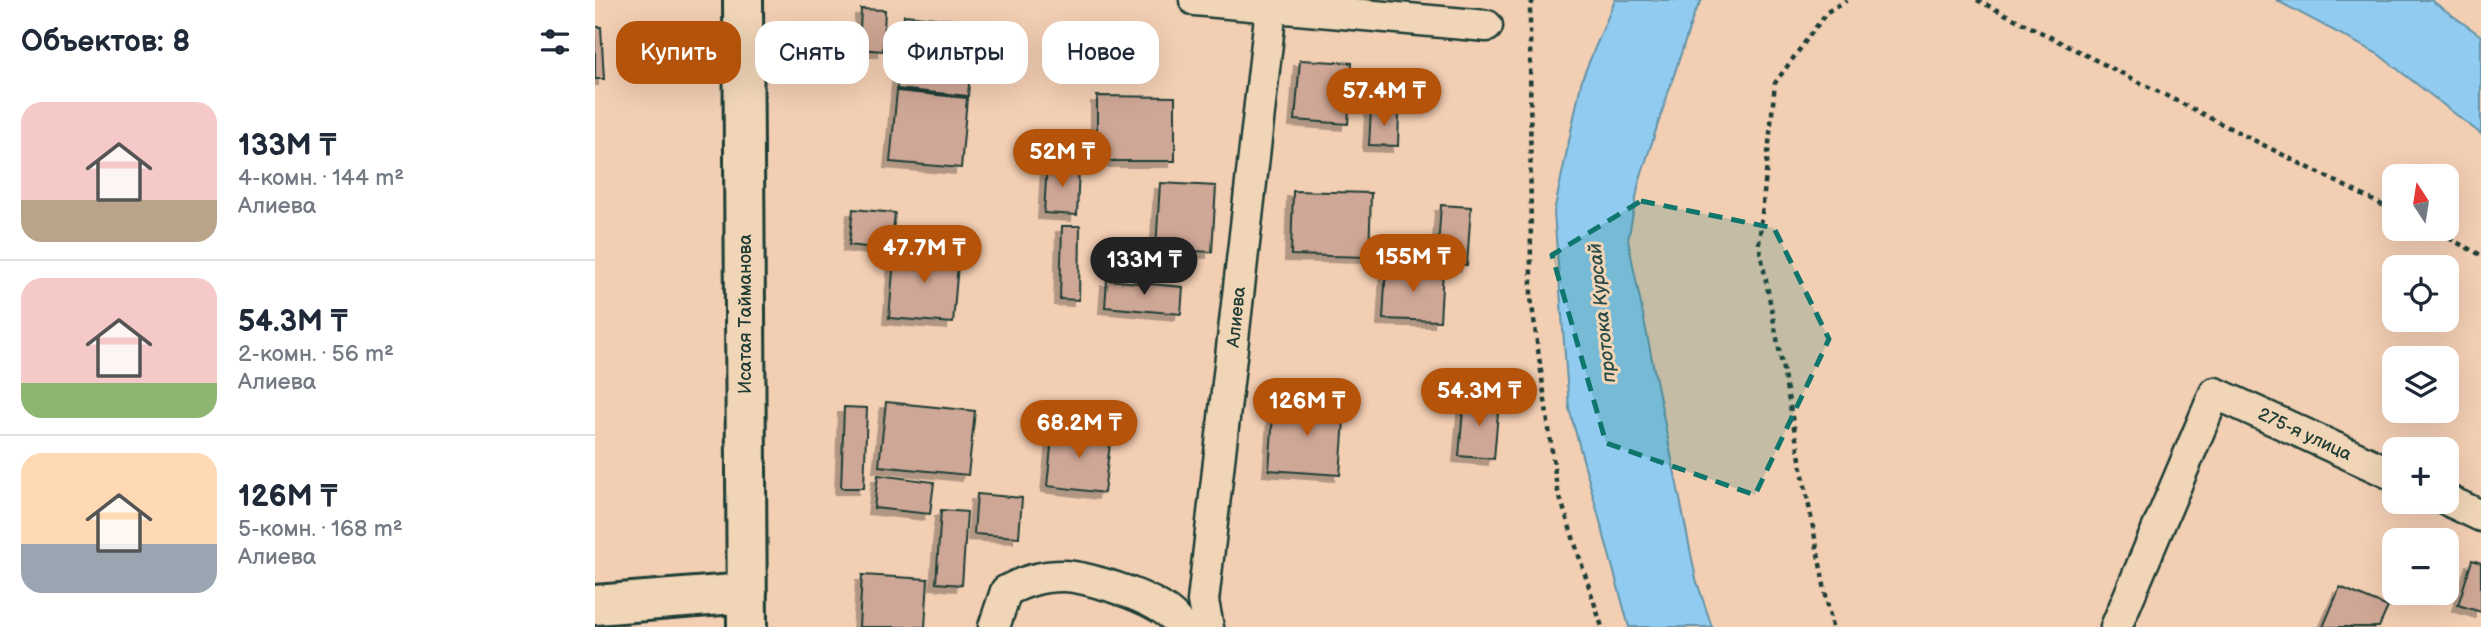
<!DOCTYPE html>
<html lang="ru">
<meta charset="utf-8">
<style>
:root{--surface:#fff;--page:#f6f6f7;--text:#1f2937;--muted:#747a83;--line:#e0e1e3;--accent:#b45309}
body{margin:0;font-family:"Balsamiq Sans",sans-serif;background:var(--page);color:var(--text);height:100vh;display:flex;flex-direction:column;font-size:26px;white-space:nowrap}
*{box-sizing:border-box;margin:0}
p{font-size:23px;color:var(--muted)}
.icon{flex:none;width:38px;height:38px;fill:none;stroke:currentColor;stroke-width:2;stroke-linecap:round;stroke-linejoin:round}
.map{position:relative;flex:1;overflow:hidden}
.panel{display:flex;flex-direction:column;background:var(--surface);width:595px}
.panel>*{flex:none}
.hud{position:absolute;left:21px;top:21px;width:665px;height:63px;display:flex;gap:14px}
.needle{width:46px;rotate:348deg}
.fabs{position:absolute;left:1787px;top:164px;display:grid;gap:14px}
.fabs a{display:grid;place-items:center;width:77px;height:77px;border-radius:14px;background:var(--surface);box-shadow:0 7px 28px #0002;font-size:35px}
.price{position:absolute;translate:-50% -60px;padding:0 16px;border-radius:24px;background:var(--accent);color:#fff;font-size:23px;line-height:46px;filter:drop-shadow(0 2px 4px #0008)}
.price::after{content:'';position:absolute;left:50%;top:42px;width:21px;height:16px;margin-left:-10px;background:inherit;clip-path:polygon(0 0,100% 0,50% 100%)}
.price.selected{background:#222;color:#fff}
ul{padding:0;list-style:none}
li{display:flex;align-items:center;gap:21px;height:175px;padding:0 21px}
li+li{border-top:2px solid var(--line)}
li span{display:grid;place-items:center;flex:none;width:196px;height:140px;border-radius:21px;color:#555}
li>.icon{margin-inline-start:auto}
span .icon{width:84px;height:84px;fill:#fffc;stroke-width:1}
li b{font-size:30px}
h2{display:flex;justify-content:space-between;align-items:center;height:84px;padding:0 21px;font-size:30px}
.chip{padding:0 24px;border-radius:21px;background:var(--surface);box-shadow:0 7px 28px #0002;font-size:24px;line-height:63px}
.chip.selected{background:var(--accent);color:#fff}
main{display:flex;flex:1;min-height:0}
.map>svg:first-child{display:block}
.water{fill:#91cbf0;stroke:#6392a5;stroke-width:2}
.building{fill:#cfa796;stroke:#1f3d34;stroke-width:2;filter:url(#shadow)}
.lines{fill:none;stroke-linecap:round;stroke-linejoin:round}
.minor-casing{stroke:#1f3d34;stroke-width:35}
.tertiary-casing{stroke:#1f3d34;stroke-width:44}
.path{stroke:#1f3d34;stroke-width:4.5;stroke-dasharray:5 5;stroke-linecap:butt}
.minor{stroke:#f0d5b7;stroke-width:30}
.tertiary{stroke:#f0d5b7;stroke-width:38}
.marked{fill:#0f766e;fill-opacity:0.2;stroke:#0f766e;stroke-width:5;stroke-dasharray:14 9;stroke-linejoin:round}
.labels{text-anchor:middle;stroke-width:6;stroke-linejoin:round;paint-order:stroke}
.street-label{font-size:18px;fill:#1f3d34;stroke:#f0d5b7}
.water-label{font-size:19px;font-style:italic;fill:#2a4b47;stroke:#f0d5b7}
</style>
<main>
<section class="panel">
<h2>Объектов: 8<svg class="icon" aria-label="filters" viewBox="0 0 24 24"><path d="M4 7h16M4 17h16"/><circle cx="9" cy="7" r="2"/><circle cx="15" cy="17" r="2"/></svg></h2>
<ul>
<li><span style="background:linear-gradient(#f6c9c9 70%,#b9a48a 0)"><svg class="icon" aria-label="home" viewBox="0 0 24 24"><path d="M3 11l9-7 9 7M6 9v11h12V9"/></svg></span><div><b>133M ₸</b><p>4-комн. · 144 m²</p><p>Алиева</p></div></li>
<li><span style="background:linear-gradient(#f6c9c9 75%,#8fb573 0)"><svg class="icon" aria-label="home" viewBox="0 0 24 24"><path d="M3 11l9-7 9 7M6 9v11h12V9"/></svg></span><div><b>54.3M ₸</b><p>2-комн. · 56 m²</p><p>Алиева</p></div></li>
<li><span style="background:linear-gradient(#ffd9b3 65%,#9aa5b1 0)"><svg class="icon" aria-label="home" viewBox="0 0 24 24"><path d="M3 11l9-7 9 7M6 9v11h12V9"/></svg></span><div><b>126M ₸</b><p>5-комн. · 168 m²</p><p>Алиева</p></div></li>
</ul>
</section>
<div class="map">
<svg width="1886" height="627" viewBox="0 0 1886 627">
<defs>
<filter id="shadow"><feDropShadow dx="-6" dy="6" stdDeviation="0" flood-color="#0004"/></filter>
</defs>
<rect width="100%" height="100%" fill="#f2ceb3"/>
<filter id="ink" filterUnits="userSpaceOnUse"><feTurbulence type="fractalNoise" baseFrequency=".0143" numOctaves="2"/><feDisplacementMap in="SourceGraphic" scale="14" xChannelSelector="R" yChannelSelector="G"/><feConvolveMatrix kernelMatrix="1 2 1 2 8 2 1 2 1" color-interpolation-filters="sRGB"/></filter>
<g filter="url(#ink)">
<path class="water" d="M 1020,0 L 1107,0 L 1099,14 L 1044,182 L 1033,240 L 1101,579 L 1117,627 L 1034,627 L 974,408 L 959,212 L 987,79 Z
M 1681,0 L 1836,0 L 1886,36 L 1886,134 L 1783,54 Z"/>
<path class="building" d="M 266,9 L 290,10 L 288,51 L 264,49 Z
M 309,15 L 379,22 L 373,96 L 302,89 Z
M 0,27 L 6,27 L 9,79 L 0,79 Z
M 705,60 L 757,63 L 753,124 L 700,120 Z
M 302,91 L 372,98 L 366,168 L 295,162 Z
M 502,96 L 580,97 L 580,161 L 502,161 Z
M 776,110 L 804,111 L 803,146 L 774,145 Z
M 452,163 L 484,165 L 482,215 L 449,213 Z
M 565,183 L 621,186 L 617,252 L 561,249 Z
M 698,191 L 776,193 L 774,257 L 696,255 Z
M 846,205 L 876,207 L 872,265 L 842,263 Z
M 258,209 L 300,213 L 296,250 L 254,245 Z
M 467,226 L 485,226 L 484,300 L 465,299 Z
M 300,248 L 364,252 L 358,323 L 294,318 Z
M 791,267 L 848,270 L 845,321 L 788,319 Z
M 512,280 L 588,287 L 586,314 L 510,307 Z
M 869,398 L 904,401 L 899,459 L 864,456 Z
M 291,402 L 380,411 L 373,475 L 284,466 Z
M 679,402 L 750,406 L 745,475 L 674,470 Z
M 249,407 L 272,408 L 269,488 L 246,488 Z
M 458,428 L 516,435 L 509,493 L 452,486 Z
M 283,475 L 339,482 L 335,514 L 279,508 Z
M 382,494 L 427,498 L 424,537 L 379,534 Z
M 346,510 L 372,512 L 367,585 L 341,583 Z
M 1877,560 L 1886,563 L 1886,612 L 1863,605 Z
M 267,575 L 333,579 L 330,627 L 264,627 Z
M 1745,587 L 1793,607 L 1784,627 L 1728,627 Z"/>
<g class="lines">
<defs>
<path id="minor" d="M 600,0 L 892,26
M 1852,500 L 1886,516
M 399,627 L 411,591 C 430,581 446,576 468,576 C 493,576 578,602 585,627
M 613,627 L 608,601 L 676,8
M 1521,627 L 1620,393 L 1799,475"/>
<path id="tertiary" d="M 148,0 L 152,627
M 0,605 L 152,593"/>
</defs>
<use href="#minor" class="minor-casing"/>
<use href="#tertiary" class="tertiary-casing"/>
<path class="path" d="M 938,0 L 935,8 L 936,298 L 962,488 L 1007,627
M 1382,0 L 1799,211
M 1836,229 L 1886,255
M 1237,627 L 1164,244 L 1180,83 L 1232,12 L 1252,0"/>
<use href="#minor" class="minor"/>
<use href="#tertiary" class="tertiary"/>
</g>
</g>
<path class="marked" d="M 1046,201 L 1179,228 L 1234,339 L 1160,495 L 1011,443 L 957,255 Z"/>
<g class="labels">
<g class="street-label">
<text transform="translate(150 314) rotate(-90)" y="6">Исатая Тайманова</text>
<text transform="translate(641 317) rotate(-84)" y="6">Алиева</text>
<text transform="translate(1710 434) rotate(25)" y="6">275-я улица</text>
</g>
<g class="water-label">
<text transform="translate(1006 313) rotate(-96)" y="7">протока Курсай</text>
</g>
</g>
</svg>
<div class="fabs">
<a><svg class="needle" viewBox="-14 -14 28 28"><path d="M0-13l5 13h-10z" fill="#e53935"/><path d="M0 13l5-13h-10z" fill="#747a83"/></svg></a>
<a><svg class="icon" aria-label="locate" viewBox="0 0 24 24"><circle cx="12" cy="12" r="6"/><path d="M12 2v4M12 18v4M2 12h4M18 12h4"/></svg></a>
<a><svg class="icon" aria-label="layers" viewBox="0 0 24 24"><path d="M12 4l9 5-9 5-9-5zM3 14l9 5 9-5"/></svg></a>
<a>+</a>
<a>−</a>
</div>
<b class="price" style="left:789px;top:128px">57.4M ₸</b>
<b class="price" style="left:467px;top:189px">52M ₸</b>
<b class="price" style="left:329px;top:285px">47.7M ₸</b>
<b class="price" style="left:818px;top:294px">155M ₸</b>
<b class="price selected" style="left:549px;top:297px">133M ₸</b>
<b class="price" style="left:884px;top:428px">54.3M ₸</b>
<b class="price" style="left:712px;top:438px">126M ₸</b>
<b class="price" style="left:484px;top:460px">68.2M ₸</b>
<div class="hud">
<a class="chip selected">Купить</a>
<a class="chip">Снять</a>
<a class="chip">Фильтры</a>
<a class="chip">Новое</a>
</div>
</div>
</main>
